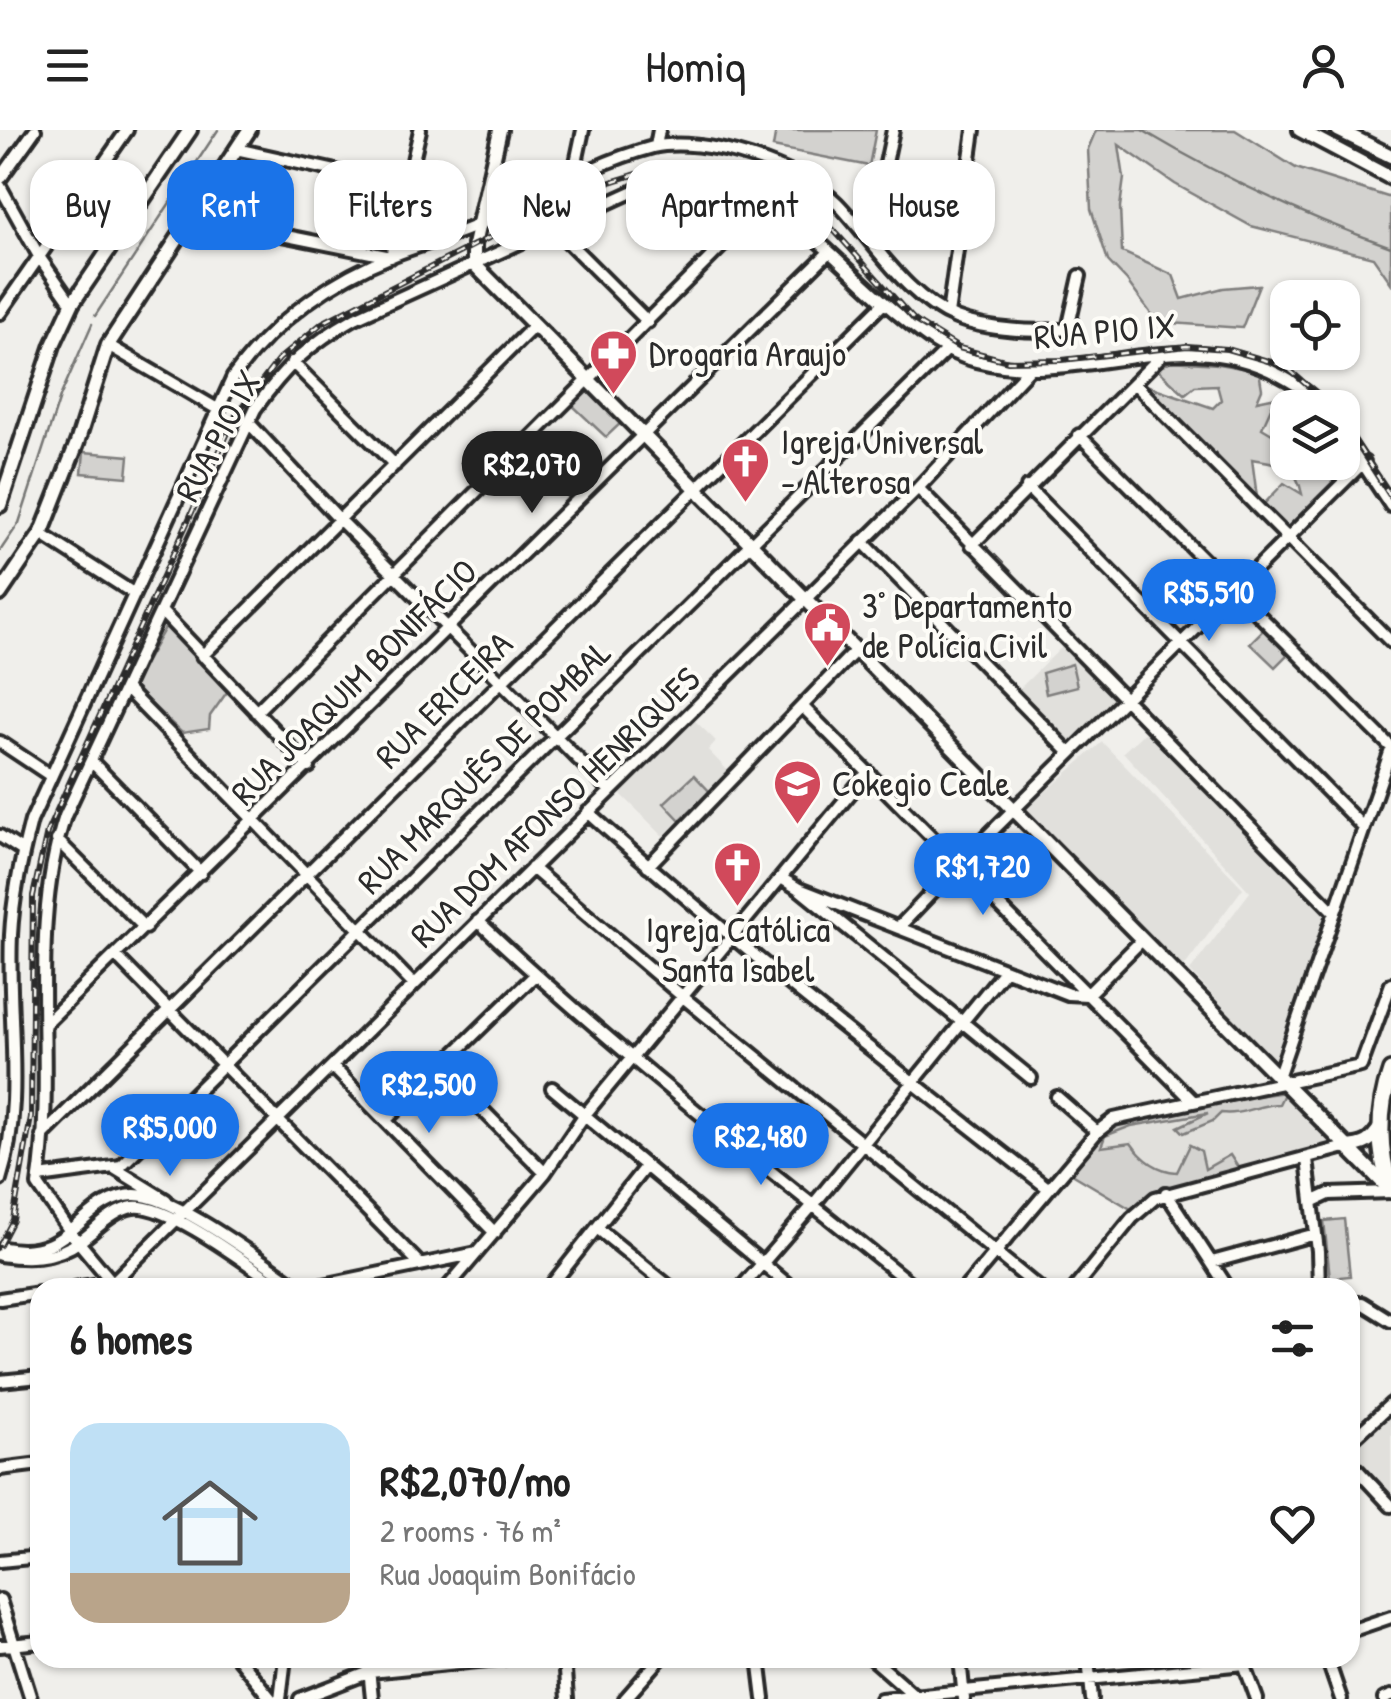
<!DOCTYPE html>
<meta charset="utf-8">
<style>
:root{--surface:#fff;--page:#f2f2f2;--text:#222;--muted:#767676;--line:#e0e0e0;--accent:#1a73e8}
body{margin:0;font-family:"Patrick Hand",sans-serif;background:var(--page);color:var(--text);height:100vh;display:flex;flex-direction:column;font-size:38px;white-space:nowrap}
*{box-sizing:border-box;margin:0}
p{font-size:32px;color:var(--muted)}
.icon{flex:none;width:55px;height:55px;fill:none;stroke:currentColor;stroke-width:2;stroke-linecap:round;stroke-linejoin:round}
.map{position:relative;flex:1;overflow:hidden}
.sheet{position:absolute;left:30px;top:1148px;width:1330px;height:390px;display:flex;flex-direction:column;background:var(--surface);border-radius:30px;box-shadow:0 2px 8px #0004}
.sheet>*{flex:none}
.guide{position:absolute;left:30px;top:30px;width:1332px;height:90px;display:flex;gap:20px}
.buttons{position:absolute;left:1270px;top:150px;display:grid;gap:20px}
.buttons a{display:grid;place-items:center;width:90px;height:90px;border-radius:20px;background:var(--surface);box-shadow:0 2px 8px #0004;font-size:50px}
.price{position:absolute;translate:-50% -85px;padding:0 22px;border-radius:35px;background:var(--accent);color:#fff;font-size:32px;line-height:65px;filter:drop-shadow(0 2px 5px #0008)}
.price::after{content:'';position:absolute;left:50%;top:60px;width:30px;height:22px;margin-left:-15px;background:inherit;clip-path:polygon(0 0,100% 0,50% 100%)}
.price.on{background:#222;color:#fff}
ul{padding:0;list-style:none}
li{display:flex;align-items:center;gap:30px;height:250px;padding:0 40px}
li+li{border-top:2px solid var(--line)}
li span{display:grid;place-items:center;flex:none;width:280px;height:200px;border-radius:30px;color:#555}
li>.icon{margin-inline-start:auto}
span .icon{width:120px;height:120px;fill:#fffc;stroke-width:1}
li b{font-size:42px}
h2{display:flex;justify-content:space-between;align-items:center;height:120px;padding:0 40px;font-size:42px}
.tag{padding:0 35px;border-radius:30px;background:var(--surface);box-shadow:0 2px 8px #0004;font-size:35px;line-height:90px}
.tag.on{background:var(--accent);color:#fff}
header{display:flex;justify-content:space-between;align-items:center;height:130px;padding:0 40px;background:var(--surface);font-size:45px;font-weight:600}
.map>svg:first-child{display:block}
.built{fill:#e1e0dc}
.green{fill:#d3d2cf;stroke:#7f7e7d;stroke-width:2.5}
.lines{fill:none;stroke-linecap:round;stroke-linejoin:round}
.stream{stroke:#777775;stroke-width:2.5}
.minor-casing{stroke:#2b2b2b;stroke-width:18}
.major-casing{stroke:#2b2b2b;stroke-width:20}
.highway-casing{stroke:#2b2b2b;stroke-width:22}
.minor{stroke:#fdfcf7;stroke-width:10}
.major{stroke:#fdfcf7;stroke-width:12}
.highway{stroke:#fdfcf7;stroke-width:15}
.rail-casing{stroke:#2b2b2b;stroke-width:6}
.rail{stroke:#fdfcf7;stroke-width:2.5;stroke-dasharray:8;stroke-linecap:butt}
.labels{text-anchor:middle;stroke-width:8;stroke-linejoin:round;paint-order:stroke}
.street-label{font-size:35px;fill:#2b2b2b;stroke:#fdfcf7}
.poi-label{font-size:35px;fill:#2b2b2b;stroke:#fdfcf7;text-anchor:start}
</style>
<header><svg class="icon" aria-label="menu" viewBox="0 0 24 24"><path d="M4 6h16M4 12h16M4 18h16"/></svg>Homiq<svg class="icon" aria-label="person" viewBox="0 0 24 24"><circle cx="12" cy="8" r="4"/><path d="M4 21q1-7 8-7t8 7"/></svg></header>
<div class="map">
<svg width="1391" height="1569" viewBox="0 0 1391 1569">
<rect width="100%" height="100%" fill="#f0efeb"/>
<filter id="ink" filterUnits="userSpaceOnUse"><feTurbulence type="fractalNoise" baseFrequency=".01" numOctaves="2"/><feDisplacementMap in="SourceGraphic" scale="20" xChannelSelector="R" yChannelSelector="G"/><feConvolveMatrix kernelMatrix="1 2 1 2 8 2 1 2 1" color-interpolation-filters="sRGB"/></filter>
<g filter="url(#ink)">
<path class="built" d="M 1063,516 L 1116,572 L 1070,617 L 1017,561 Z
M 690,586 L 716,611 L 708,620 L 728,641 L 663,706 L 617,660 Z
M 1145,602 L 1326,786 L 1276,934 L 1190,841 L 1250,762 L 1123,622 Z
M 1102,612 L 1243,758 L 1181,841 L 1024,681 Z
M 1282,957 L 1335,1017 L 1154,1067 L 1132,1080 L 1071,1036 L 1116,991 Z
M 1391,1284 L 1391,1365 L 1350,1323 Z"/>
<path class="green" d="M 776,0 L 876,0 L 869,36 L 773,17 Z
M 1096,0 L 1235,0 L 1296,38 L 1391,68 L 1391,153 L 1373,127 L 1251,96 L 1175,54 L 1119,15 L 1124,48 L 1120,77 L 1122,122 L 1173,145 L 1182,169 L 1223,158 L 1259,155 L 1242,198 L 1157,192 L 1127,151 L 1108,131 L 1091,79 L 1088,19 Z
M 1171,231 L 1218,234 L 1259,241 L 1262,259 L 1257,271 L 1276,267 L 1262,298 L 1272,304 L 1287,300 L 1288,332 L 1340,333 L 1335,355 L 1289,398 L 1264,374 L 1284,353 L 1302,364 C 1296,333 1279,334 1252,329 L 1257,367 L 1143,254 L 1213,278 L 1221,270 L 1217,255 L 1195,256 L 1185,264 L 1157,239 Z
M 589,258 L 622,292 L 606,307 L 572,275 Z
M 84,322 L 129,326 L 127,347 L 82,343 Z
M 166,496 L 227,562 L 210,586 L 209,599 L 182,603 L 132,556 Z
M 1264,499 L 1289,523 L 1275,537 L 1250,513 Z
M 1072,534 L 1077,556 L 1046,564 L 1042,543 Z
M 694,645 L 710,662 L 680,690 L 664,673 Z
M 1285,962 L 1279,974 C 1258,974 1242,986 1221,983 L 1213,991 L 1184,1003 L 1178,997 L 1208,983 L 1131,996 L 1105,1006 L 1101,1017 L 1131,1013 C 1142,1029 1158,1041 1177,1042 L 1190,1015 L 1201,1021 L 1205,1039 L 1230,1025 L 1241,1042 L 1179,1056 L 1131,1079 L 1072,1044 L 1076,1032 L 1095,1009 L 1116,992 L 1192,975 Z
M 1344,1089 L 1350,1146 L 1330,1148 L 1324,1091 Z"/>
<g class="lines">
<path class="stream" d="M 1142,0 C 1221,47 1304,86 1391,117
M 95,186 L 218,0
M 0,421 L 19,393 L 60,267 L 92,194
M 94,1088 L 128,1073
M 267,1141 L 282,1151"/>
<defs>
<path id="minor" d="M 656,16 L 659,0
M 236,19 L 408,57
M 573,47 L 583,0
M 0,49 L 35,0
M 0,56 L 40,128 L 72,174
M 192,87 L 391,127 L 420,0
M 555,99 L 648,192
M 870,109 L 893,0
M 0,183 L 127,0
M 948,184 L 974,0
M 108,215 L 219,280
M 292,232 L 395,335
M 1134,253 L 1391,512
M 249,293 L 339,389 L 610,661
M 1342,302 L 1391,376
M 1079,305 L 1391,617
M 1027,357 L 1364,698
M 918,358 L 1335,783
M 41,404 L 133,463
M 862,411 L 1070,623
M 972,415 L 1163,224
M 161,481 L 309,637
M 202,526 L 535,195
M 125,558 L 413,854
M 802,576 L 1193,971
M 256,582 L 766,72
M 0,612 L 51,646
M 92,632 L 201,743
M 588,682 C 735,815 893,937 1049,1059
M 0,706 L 23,721
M 57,710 L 145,798
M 648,736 L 855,521
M 532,738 L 683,867 L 1039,1158
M 781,748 L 799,759 L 1031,948
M 799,759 L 1068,864 L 1087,865 L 1142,810
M 478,791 C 616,922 768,1038 916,1158
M 898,798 L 958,735 L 1364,332
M 116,826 L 419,1133
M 45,894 L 829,122
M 333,937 L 495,1103
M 440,937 L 545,1043
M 1278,947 L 1391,620
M 552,958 L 792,1158
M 1057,967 L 1097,1002
M 386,990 L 535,845
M 42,1006 L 884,173
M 1307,1029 L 1318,1121 L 1319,1158
M 114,1038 L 166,1070
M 39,1047 L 121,1036 L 946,221
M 0,1050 C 25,972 7,885 11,805 C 13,766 21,729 31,691 L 233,247 C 274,191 329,151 394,125 C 422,114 452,107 480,94 C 537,68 592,33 653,17 C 703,5 801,37 837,73 C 874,111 906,168 956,188 C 986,200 1037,203 1068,199 L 1080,146
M 1166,1063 L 1228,1158
M 1312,1072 L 1329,1064 L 1391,1062
M 597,1098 L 671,1158
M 4,1118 C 72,1132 82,1067 134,1065 C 174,1064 265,1134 301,1158
M 0,1125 C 37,1131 64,1127 93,1101 C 103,1092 118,1079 133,1077 C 168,1073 251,1137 282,1158
M 1212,1132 L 1316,1104
M 75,1158 L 113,1152 L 918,358 L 1031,237
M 117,1158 L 71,1103 L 38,1055 C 57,934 26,804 65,686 L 255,279 C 286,236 309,214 355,188 L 634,61 C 767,29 809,111 899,185 C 923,205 945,223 976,231 C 1084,259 1176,189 1281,246 C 1296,254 1312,264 1323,278
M 309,1158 L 477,1123
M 447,1158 L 545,1043 L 583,987 L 868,642
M 549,1158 L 645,1037
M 741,1158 L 813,1075 L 1004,841
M 965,1158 L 1097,1002 L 1114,989 L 1361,936 L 1391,854
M 1075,1158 L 1132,1088 L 1155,1068 L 1345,1017
M 0,1169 L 40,1163
M 1350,1173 L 1362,1173 L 1391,1191
M 0,1251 L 40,1247
M 1350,1312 L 1391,1274
M 1350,1332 L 1391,1376
M 0,1339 L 40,1334
M 0,1431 L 40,1427
M 0,1470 L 31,1569
M 1350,1501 L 1391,1487
M 0,1516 L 40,1512
M 238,1528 L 271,1569
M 368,1528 L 372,1569
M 564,1528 L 567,1569
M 759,1528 L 764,1569
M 872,1528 L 914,1565
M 960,1528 L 964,1569
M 1088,1528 L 1092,1569
M 1242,1528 L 1257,1569
M 1327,1528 L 1341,1569
M 280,1569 L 285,1528
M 300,1569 L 370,1542 L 507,1528
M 625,1569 L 661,1528
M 881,1569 L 1245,1534
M 1384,1569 L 1391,1566"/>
<path id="major" d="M 500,0 L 474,115 L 474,134 L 1391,1061
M 1300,0 L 1391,48
M 1338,0 L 1391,26
M 0,375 L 53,215 L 72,174 L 190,0
M 0,464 L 42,402 L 77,313 L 108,215 L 249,0
M 1345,1017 C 1364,1016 1371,1012 1381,996"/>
<path id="highway" d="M 1391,941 C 1377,980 1378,1022 1391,1060"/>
</defs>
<use href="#minor" class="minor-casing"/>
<use href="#major" class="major-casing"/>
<use href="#highway" class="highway-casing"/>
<use href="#minor" class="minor"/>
<use href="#major" class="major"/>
<use href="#highway" class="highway"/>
<defs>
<path id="rail" d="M 1342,291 L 1391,367
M 0,1115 L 13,1090 L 31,987 L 33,766 L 47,702 L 236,285 L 279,229 L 322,193 L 474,115 L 601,55 L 640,43 L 675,36 L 704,36 L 750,45 L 813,77 L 915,191 L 959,218 L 1008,231 L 1062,230 L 1187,216 L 1227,219 L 1285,236 L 1333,278"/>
</defs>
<use href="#rail" class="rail-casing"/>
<use href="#rail" class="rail"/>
</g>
</g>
<defs>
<symbol id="pharmacy-pin" viewBox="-11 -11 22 30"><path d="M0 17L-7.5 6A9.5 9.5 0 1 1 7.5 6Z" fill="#d1495b" stroke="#fdfcf7"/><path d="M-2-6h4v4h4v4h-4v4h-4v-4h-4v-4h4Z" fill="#fff"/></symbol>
<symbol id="church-pin" viewBox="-11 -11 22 30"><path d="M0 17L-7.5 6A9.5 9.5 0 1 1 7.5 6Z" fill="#d1495b" stroke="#fdfcf7"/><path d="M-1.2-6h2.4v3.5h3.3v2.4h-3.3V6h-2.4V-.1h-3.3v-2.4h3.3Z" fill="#fff"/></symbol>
<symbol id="civic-pin" viewBox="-11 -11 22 30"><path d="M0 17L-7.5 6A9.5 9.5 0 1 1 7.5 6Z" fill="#d1495b" stroke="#fdfcf7"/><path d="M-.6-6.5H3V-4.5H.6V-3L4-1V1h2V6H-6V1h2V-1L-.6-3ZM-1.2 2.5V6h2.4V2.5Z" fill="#fff"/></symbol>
<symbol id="school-pin" viewBox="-11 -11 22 30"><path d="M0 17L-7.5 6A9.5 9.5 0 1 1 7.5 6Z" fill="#d1495b" stroke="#fdfcf7"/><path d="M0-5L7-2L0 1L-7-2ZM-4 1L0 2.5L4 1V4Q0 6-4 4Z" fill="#fff"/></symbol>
</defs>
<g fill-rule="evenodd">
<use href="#pharmacy-pin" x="586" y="196" width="55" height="75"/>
<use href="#church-pin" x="718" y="304" width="55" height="75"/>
<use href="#civic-pin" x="800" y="468" width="55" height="75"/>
<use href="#school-pin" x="770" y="626" width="55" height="75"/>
<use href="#church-pin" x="710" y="708" width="55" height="75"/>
</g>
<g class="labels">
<g class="street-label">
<text transform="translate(1105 201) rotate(-5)" y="12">RUA PIO IX</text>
<text transform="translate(218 306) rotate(-62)" y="12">RUA PIO IX</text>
<text transform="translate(354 552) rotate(-45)" y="12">RUA JOAQUIM BONIFÁCIO</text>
<text transform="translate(444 570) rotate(-45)" y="12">RUA ERICEIRA</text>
<text transform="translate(484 637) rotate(-45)" y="12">RUA MARQUÊS DE POMBAL</text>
<text transform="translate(555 677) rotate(-44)" y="12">RUA DOM AFONSO HENRIQUES</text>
</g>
<g class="poi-label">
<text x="649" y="236">Drogaria Araujo</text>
<text x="781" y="324">Igreja Universal<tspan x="781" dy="40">- Alterosa</tspan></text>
<text x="862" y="488">3° Departamento<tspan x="862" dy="40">de Polícia Civil</tspan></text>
<text x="832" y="666">Cokegio Ceale</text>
<text x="738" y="812" text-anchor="middle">Igreja Católica<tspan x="738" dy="40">Santa Isabel</tspan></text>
</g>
</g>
</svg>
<div class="buttons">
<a><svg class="icon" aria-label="locate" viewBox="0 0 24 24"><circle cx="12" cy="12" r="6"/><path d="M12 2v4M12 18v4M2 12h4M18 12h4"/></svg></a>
<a><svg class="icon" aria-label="layers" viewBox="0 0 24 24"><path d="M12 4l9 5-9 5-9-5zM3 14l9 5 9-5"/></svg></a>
</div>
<b class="price on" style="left:532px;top:386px">R$2,070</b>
<b class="price" style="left:1209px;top:514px">R$5,510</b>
<b class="price" style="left:983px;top:788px">R$1,720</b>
<b class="price" style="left:429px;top:1006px">R$2,500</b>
<b class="price" style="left:170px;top:1049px">R$5,000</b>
<b class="price" style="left:761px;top:1058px">R$2,480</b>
<div class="guide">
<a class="tag">Buy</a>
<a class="tag on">Rent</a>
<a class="tag">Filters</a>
<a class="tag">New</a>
<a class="tag">Apartment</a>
<a class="tag">House</a>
</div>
<section class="sheet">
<h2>6 homes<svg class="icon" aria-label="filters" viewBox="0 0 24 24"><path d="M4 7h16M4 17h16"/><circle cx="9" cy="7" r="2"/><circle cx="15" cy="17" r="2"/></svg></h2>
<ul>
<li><span style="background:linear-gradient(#bfe0f5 75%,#b9a48a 0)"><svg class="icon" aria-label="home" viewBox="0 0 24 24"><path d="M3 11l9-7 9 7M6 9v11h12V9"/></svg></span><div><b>R$2,070/mo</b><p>2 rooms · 76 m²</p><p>Rua Joaquim Bonifácio</p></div><svg class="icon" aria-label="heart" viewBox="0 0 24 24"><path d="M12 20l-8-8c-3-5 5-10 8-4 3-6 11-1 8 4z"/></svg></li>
</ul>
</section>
</div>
